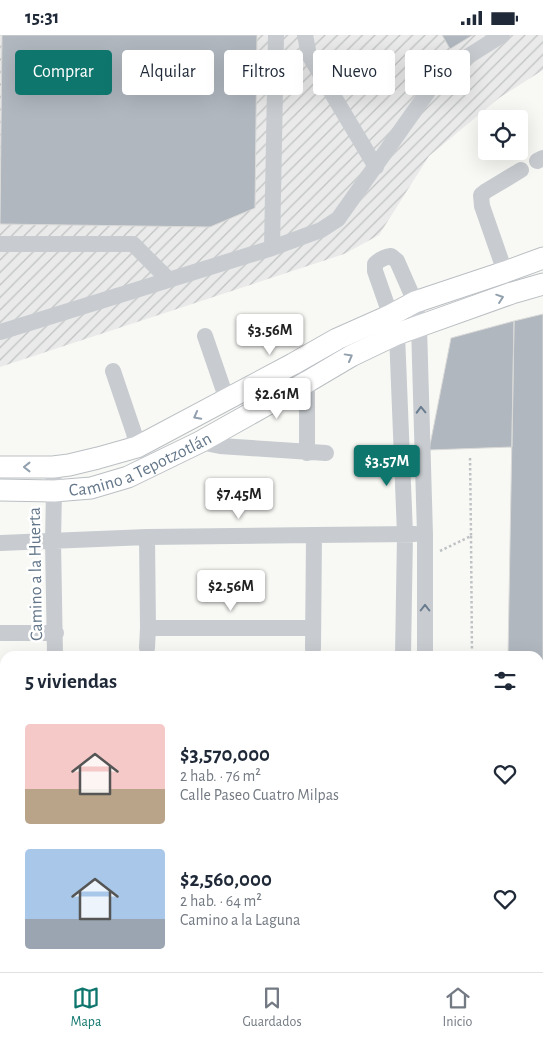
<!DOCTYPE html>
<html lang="es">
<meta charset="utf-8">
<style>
:root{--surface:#fff;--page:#f6f6f7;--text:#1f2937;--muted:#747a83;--line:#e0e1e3;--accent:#0f766e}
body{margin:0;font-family:"Alegreya Sans",sans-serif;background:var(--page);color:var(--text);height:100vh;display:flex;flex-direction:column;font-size:19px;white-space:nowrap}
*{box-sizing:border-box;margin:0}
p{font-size:16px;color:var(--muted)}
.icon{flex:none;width:28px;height:28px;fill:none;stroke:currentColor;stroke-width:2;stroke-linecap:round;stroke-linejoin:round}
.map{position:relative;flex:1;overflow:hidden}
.panel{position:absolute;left:0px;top:616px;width:544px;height:321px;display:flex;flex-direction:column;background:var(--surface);border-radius:15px 15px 0 0;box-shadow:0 5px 20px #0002}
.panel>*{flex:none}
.guide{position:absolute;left:15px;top:15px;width:514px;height:45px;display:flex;gap:10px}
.tools{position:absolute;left:478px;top:75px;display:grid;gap:10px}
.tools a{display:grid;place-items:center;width:50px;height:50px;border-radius:5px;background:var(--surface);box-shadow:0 5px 20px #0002;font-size:25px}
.price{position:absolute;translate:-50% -42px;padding:0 11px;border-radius:5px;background:#fff;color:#222;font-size:16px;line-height:32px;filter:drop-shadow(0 1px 2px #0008)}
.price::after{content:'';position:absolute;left:50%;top:30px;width:15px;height:11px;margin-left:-8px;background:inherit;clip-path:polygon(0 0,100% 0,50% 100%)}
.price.selected{background:var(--accent);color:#fff}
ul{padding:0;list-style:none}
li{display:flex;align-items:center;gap:15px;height:125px;padding:0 25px}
li span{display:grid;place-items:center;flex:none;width:140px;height:100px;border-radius:5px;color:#555}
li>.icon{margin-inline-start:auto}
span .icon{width:60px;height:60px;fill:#fffc;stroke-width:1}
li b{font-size:21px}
h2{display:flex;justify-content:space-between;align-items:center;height:60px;padding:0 25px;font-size:21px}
.pill{padding:0 18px;border-radius:5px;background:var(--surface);box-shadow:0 5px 20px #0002;font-size:18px;line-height:45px}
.pill.selected{background:var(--accent);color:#fff}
.status{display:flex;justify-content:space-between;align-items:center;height:35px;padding:0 25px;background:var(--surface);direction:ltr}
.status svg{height:14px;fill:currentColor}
.menu{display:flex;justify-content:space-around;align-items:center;height:70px;border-top:1px solid var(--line);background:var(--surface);font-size:14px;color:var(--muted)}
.menu a{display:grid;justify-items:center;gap:2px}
.menu .selected{color:var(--accent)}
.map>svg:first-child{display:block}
.industrial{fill:url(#industrial-furrows)}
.building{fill:#b0b7bf;stroke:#dadad8}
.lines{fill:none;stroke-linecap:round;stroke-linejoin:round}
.major-casing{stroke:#bbbfc3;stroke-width:23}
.path{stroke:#bfc2c4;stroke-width:2.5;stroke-dasharray:2.5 2.5;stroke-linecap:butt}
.minor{stroke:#c8ccd0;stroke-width:16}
.major{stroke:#fff;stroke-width:21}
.oneway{stroke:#92a0ad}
.oneway2{stroke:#697b8e}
.labels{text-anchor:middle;stroke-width:5;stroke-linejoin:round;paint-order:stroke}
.street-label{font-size:18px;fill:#64778a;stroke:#fff}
</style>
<div class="status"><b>15:31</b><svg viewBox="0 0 49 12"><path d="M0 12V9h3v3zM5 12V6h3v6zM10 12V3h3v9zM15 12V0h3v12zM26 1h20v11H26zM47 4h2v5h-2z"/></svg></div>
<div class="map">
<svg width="543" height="937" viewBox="0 0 543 937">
<defs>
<pattern id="industrial-furrows" width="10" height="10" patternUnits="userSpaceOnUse" patternTransform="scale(1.25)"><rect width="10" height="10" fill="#e9eae9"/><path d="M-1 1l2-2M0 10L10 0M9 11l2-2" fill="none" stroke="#c0c2c3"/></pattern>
</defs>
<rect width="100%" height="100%" fill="#f8f9f5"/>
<path class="industrial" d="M 0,0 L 543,0 L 543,35 L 499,63 L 429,121 L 379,200 L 344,219 L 0,332 Z"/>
<path class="building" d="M 2,0 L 257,0 L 255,173 L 210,192 L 0,189 Z
M 442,0 L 473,0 L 450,14 Z
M 543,279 L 543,749 L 539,749 L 539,621 L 508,621 L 514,286 Z
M 514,286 L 512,412 L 429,415 L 451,303 Z"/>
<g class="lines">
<defs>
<g id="major">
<path d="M 0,432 L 53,432 L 69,430 L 98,423 L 137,412 L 293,329 L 337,304 L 391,280 L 415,267 L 505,237 L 543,223"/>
<path id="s1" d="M 0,455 L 54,456 L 91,453 L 128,442 L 200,407 L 307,347 L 351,321 L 397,299 L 512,258 L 543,249"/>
</g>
</defs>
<use href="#major" class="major-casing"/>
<path class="path" d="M 471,501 L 472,621
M 440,516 L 471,501 L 470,421"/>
<path class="minor" d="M 305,0 L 309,20 L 376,132
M 537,126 L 543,123
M 0,209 L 133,209 L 169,245
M 272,213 L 276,0
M 505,237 L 482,171 L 481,160 L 486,156 L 521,135
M 0,297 L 272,213 L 321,195 L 338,184 L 432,51 L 451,32 L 502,0
M 205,301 L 227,365
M 113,336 L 134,398 L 137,412
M 200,407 L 220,411 L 326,418
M 307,418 L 307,347
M 53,432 L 54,456 L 53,506 L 55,621
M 147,502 L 148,593 L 147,613
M 0,508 L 147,502 L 314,500 L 415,499
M 148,593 L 313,593
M 0,598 L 56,598
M 313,614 L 314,500
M 403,621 L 405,499 L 397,299 L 375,236 L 375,229 C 380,224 384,222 391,221 L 397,226 L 415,267 L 419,291 L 425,500 L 425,621
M 0,687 L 5,687
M 0,774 L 5,774
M 45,937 L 45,932
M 129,937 L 129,932
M 397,937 L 397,932
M 417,937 L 417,932"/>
<use href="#major" class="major"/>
</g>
<defs><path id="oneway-chevron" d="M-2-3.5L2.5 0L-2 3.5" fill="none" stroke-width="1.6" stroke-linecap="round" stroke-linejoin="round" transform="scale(1.25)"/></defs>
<g class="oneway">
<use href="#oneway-chevron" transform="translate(500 263) rotate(-19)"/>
<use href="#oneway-chevron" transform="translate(349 322) rotate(-29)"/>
<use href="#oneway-chevron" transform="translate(197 381) rotate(152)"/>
<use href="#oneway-chevron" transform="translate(27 432) rotate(180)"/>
</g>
<g class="oneway2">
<use href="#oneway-chevron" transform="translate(421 375) rotate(-92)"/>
<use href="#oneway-chevron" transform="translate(425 573) rotate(-90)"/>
</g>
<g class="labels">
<g class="street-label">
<text dy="6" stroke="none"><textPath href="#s1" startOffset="145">Camino a Tepotzotlán</textPath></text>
<text transform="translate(35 539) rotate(-91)" y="6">Camino a la Huerta</text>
</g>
</g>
</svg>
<div class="tools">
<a><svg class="icon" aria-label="locate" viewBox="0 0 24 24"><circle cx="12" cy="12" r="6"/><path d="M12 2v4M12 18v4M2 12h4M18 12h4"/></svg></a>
</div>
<b class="price" style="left:270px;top:321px">$3.56M</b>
<b class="price" style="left:277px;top:385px">$2.61M</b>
<b class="price selected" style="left:387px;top:452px">$3.57M</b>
<b class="price" style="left:239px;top:485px">$7.45M</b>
<b class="price" style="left:231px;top:577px">$2.56M</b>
<div class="guide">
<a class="pill selected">Comprar</a>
<a class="pill">Alquilar</a>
<a class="pill">Filtros</a>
<a class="pill">Nuevo</a>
<a class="pill">Piso</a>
</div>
<section class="panel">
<h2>5 viviendas<svg class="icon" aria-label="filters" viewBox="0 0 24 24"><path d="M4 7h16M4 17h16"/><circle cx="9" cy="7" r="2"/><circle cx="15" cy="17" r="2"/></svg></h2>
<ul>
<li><span style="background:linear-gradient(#f6c9c9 65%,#b9a48a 0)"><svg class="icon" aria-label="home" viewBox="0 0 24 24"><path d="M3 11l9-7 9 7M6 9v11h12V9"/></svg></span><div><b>$3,570,000</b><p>2 hab. · 76 m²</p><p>Calle Paseo Cuatro Milpas</p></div><svg class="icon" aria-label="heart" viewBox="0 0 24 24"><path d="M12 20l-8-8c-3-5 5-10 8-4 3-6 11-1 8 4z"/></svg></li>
<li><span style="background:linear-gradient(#a9c7e8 70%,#9aa5b1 0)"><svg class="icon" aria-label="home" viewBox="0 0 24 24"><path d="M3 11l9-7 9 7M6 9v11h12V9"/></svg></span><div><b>$2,560,000</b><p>2 hab. · 64 m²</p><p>Camino a la Laguna</p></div><svg class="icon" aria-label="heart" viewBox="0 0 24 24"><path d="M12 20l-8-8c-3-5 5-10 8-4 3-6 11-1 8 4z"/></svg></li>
</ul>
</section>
</div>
<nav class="menu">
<a class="selected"><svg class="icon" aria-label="map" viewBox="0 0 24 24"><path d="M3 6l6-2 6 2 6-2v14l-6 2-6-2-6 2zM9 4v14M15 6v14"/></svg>Mapa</a>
<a><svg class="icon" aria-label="saved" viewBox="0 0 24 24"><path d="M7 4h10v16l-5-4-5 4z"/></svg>Guardados</a>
<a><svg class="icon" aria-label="home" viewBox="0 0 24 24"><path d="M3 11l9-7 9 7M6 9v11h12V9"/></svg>Inicio</a>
</nav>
